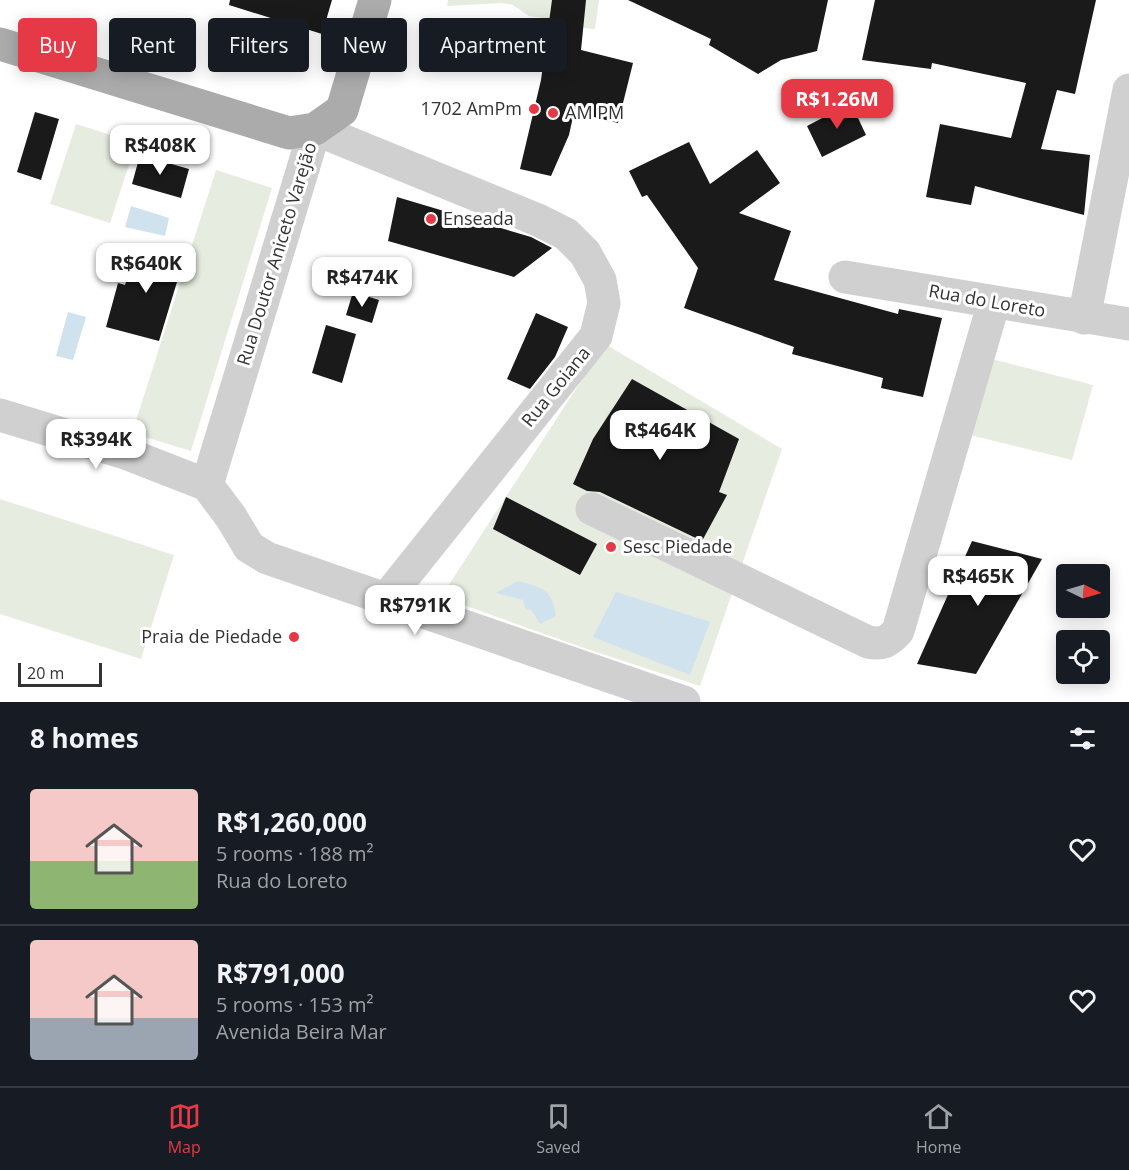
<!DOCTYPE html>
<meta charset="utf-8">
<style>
:root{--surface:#171b24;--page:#242831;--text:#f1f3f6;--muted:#9ea1a6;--line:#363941;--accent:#e63946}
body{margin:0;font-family:"Open Sans",sans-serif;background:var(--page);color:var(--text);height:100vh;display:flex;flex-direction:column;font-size:22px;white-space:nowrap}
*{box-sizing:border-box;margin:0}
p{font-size:20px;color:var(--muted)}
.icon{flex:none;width:33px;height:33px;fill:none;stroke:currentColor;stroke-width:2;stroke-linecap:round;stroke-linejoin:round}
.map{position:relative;height:702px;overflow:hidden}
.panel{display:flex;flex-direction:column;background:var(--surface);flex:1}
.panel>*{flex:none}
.hud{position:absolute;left:18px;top:18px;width:600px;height:54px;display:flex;gap:12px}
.needle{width:39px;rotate:95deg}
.controls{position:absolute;left:1056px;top:564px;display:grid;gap:12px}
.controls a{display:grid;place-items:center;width:54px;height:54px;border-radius:6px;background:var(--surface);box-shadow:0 3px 15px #0003;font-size:30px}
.scale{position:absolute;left:18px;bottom:15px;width:84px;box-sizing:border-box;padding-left:6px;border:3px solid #333;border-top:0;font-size:16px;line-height:21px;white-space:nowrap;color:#333;-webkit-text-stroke:4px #fff;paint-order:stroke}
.price{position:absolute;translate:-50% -51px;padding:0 14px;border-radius:12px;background:#fff;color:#222;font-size:20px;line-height:39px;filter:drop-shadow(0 2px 3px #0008)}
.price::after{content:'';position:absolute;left:50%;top:36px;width:18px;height:14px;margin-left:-9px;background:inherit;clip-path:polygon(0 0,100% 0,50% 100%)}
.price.selected{background:var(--accent);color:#fff}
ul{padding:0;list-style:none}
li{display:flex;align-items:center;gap:18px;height:150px;padding:0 30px}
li+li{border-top:2px solid var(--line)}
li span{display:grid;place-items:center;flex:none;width:168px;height:120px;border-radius:6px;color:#555}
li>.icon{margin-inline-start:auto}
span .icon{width:72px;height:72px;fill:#fffc;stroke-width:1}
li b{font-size:26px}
h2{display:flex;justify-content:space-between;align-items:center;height:72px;padding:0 30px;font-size:26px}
.pill{padding:0 21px;border-radius:6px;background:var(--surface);box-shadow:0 3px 15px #0003;font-size:21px;line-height:54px}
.pill.selected{background:var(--accent);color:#fff}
.menu{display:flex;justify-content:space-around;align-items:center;height:84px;border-top:2px solid var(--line);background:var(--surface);font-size:16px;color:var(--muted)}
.menu a{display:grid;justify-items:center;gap:3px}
.menu .selected{color:var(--accent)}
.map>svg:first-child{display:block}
.green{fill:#e6ecdf}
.water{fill:#cfe2ee}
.building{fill:#1a1a1a}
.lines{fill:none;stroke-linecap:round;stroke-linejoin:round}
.minor{stroke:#d0d0d0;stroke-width:33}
.major{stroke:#ababab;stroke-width:33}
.poi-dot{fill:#e63946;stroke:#fff;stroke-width:2}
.labels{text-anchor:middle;stroke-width:6;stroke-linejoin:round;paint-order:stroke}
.poi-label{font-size:18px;fill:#333;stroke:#fff;text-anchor:start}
.street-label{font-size:18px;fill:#333;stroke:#fff}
</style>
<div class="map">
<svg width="1129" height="702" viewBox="0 0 1129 702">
<rect width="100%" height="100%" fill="#fff"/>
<path class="green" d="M 448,0 L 599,0 L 595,29 L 570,27 L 563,21 L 529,16 L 513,5 L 502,3 L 447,6 Z
M 76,124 L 136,143 L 110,223 L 50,204 Z
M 216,170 L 272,188 L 191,451 L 132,433 Z
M 605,344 L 782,449 L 700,686 L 584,648 L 441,597 Z
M 984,357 L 1093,385 L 1072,460 L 962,433 Z
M 0,499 L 174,555 L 141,659 L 0,614 Z"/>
<path class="water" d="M 131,206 L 169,218 L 165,236 L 125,227 Z
M 68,312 L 86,317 L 73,360 L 56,356 Z
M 518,581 C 542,588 552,588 556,616 L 540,624 L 532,611 L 525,608 L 523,600 L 496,593 Z
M 616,592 L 710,622 L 690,675 L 593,637 Z"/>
<path class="building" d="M 230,0 L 332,0 L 322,34 L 229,5 Z
M 552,0 L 586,0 L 581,50 L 633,63 L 618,123 L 574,112 L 569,135 L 551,176 L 520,169 L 541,80 Z
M 628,0 L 828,0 L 817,51 L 781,60 L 758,74 L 709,45 L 711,39 Z
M 875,0 L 1096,0 L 1075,94 L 1057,90 L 1041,149 L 1090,155 L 1084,215 L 975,186 L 971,205 L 926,197 L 940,124 L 1011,138 L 1026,83 L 932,63 L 931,69 L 862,60 Z
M 851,103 L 866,135 L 822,157 L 807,126 Z
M 35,112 L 59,119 L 41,180 L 17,172 Z
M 689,142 L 710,184 L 757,150 L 780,183 L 739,213 L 791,231 L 774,280 L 898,314 L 899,309 L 942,318 L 923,397 L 881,388 L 883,378 L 792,354 L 794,347 L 684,308 L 698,268 L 647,195 L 642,197 L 629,171 Z
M 140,155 L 189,169 L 181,198 L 132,184 Z
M 397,197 L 531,237 L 552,248 L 514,277 L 388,241 Z
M 139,243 L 184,259 L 159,341 L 106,327 L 118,283 L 125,285 Z
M 353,292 L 379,300 L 372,323 L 346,315 Z
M 536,313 L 568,327 L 555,357 L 530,389 L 507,379 Z
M 326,325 L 356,334 L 342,383 L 312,373 Z
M 632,379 L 739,439 L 719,492 L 727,495 L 702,541 L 600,492 L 587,491 L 573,484 L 593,439 Z
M 506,497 L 597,544 L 580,575 L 493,529 Z
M 972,541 L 1042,559 L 976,674 L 917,664 Z"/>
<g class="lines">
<path class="minor" d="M 845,277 L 1129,324
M 1084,318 L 1129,90
M 0,415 L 125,453 L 207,485 L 231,517 L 249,547 L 267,558 L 684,702
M 207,485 L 315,129 L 538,220 L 566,234 L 585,253 L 600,280 L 604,303 L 596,336 L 386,599
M 592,509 L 868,642 C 882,645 888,642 898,631 L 994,302"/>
<path class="major" d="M 0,44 L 289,133 L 315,129 L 342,110 L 375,0"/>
</g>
<g class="poi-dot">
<circle cx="534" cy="109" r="6"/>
<circle cx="553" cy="113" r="6"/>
<circle cx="431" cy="219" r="6"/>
<circle cx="611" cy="547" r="6"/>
<circle cx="294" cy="637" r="6"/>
</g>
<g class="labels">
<g class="poi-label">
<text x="522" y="115" text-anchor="end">1702 AmPm</text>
<text x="565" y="119">AM PM</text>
<text x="443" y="225">Enseada</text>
<text x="623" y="553">Sesc Piedade</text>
<text x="282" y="643" text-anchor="end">Praia de Piedade</text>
</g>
<g class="street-label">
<text transform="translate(277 254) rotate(-73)" y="6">Rua Doutor Aniceto Varejão</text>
<text transform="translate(987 301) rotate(10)" y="6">Rua do Loreto</text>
<text transform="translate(556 387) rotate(-51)" y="6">Rua Goiana</text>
</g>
</g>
</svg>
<div class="controls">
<a><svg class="needle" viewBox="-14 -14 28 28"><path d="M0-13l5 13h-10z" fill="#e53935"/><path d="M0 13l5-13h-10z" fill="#9ea1a6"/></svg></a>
<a><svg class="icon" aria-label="locate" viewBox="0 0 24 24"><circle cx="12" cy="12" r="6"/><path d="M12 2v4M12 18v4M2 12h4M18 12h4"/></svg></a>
</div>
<div class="scale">20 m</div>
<b class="price selected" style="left:837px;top:130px">R$1.26M</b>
<b class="price" style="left:160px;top:176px">R$408K</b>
<b class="price" style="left:146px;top:294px">R$640K</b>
<b class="price" style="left:362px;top:308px">R$474K</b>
<b class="price" style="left:660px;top:461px">R$464K</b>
<b class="price" style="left:96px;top:470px">R$394K</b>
<b class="price" style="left:978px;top:607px">R$465K</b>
<b class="price" style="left:415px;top:636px">R$791K</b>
<div class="hud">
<a class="pill selected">Buy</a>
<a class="pill">Rent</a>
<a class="pill">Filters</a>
<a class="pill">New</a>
<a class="pill">Apartment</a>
</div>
</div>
<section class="panel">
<h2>8 homes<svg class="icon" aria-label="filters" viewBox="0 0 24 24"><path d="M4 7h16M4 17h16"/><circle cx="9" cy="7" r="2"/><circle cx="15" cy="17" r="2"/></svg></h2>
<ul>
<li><span style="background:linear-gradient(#f6c9c9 60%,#8fb573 0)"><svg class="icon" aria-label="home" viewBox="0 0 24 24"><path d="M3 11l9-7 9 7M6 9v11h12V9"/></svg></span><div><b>R$1,260,000</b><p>5 rooms · 188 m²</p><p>Rua do Loreto</p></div><svg class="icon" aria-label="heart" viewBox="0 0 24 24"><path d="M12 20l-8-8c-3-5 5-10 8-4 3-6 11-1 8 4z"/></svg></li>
<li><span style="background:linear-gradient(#f6c9c9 65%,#9aa5b1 0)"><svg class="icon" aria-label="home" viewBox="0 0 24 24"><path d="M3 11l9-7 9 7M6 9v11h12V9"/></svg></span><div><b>R$791,000</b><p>5 rooms · 153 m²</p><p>Avenida Beira Mar</p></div><svg class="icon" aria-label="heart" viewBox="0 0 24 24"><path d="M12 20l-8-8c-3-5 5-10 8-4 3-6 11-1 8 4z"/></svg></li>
</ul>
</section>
<nav class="menu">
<a class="selected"><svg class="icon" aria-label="map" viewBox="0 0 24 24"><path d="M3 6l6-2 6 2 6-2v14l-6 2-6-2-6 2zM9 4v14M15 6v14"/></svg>Map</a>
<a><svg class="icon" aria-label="saved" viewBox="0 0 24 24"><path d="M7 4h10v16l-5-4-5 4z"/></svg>Saved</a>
<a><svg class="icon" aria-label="home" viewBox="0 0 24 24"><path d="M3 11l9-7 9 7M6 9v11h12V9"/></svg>Home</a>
</nav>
